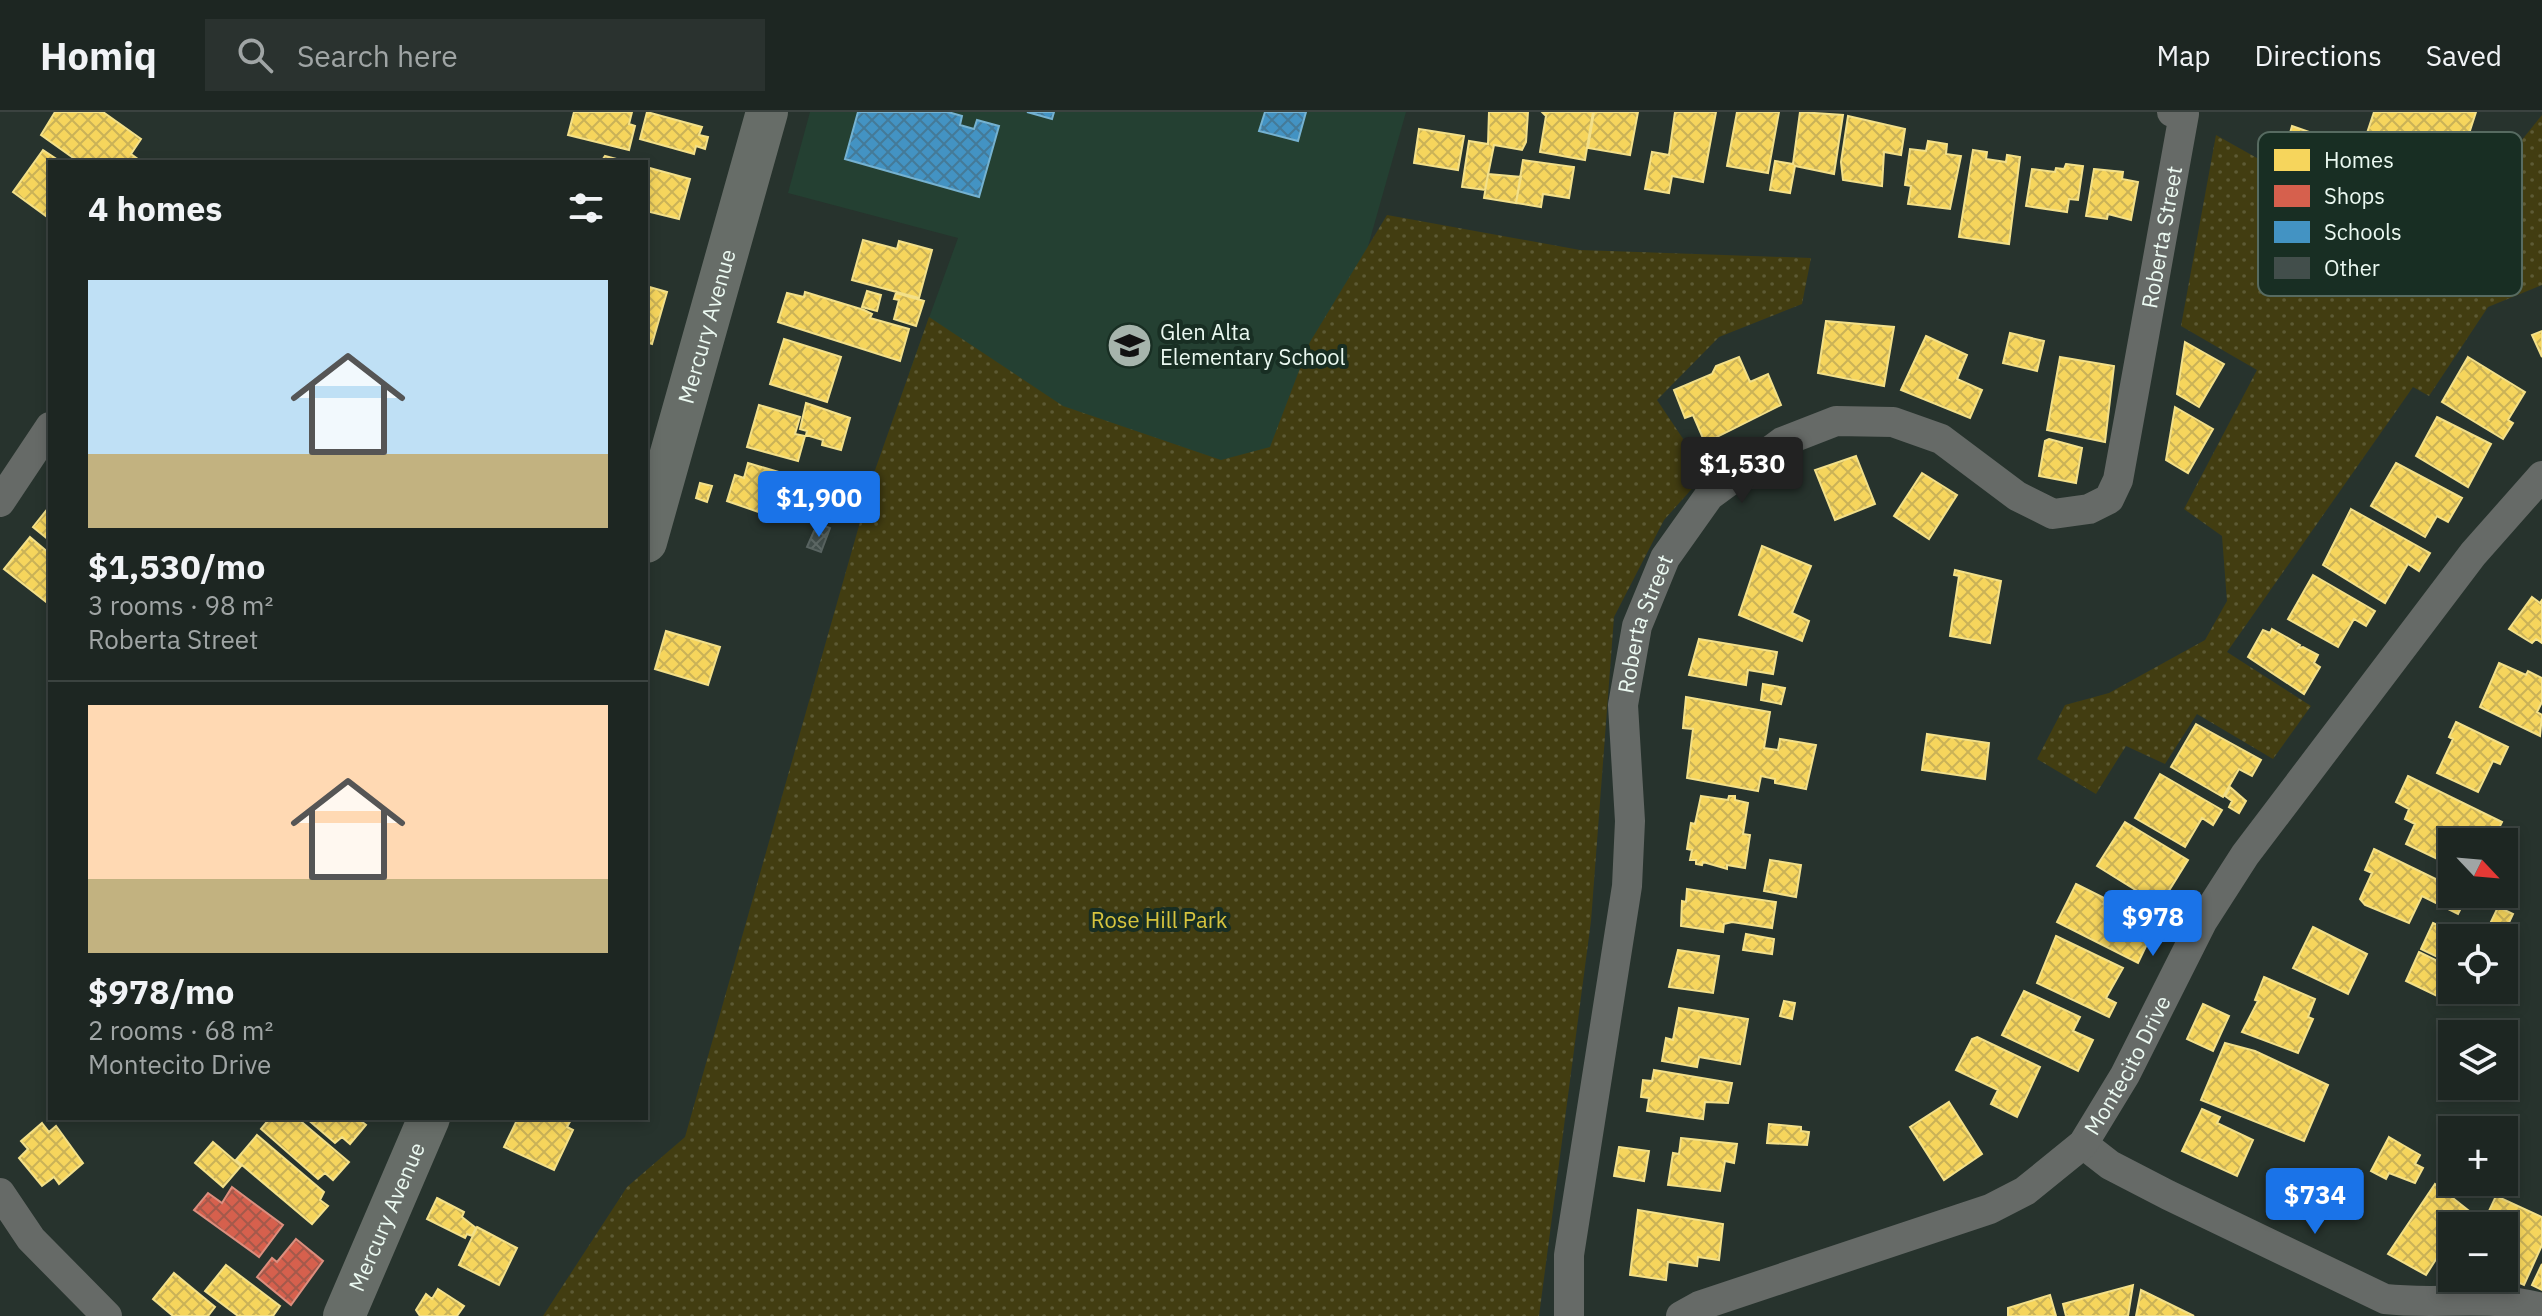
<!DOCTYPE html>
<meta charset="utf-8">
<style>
:root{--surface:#1d2622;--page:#2a322f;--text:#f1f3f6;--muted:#a0a5a5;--line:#3b4340;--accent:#1a73e8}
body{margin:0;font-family:"IBM Plex Sans",sans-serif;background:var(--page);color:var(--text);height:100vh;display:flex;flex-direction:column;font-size:30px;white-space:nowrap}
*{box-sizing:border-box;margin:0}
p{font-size:26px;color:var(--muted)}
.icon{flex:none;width:44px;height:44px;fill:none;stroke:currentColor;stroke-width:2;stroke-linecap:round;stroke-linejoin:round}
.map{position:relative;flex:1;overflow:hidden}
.side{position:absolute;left:48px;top:48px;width:600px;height:960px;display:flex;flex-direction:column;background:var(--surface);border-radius:0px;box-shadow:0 4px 12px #0003,0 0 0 2px var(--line)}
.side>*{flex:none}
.needle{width:52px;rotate:116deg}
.buttons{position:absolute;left:2438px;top:716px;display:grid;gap:16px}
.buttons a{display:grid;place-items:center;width:80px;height:80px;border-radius:0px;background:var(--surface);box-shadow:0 4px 12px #0003,0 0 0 2px var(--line);font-size:40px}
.price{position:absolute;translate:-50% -68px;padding:0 18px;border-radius:8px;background:var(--accent);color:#fff;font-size:26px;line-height:52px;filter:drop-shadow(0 2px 4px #0008)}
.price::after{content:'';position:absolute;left:50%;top:48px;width:24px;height:18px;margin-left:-12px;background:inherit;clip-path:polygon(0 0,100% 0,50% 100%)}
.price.active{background:#222;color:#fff}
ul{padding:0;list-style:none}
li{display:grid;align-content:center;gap:16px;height:424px;padding:0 40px}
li+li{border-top:2px solid var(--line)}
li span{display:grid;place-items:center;height:248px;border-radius:0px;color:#555}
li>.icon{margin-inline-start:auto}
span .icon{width:144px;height:144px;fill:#fffc;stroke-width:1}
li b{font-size:34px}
h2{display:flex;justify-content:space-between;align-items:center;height:96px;padding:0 40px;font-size:34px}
header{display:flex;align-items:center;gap:48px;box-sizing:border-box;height:112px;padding:0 40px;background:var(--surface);border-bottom:2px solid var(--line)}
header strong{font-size:38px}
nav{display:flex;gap:44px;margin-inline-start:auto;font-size:28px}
.search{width:560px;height:72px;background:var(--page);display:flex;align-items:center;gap:20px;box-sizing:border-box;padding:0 28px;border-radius:0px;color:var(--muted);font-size:30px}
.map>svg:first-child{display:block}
.built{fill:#244032}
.grass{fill:url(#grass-dots)}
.homes{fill:url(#homes-cross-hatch);stroke:#f3e089;stroke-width:2}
.shops{fill:url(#shops-cross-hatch);stroke:#dc8e7e;stroke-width:2}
.schools{fill:url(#schools-cross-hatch);stroke:#75b2d1;stroke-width:2}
.building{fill:url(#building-cross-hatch);stroke:#586360;stroke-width:2}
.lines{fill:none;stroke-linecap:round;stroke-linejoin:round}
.street{stroke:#666a67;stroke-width:30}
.secondary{stroke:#676d68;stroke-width:42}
.labels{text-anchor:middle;stroke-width:8;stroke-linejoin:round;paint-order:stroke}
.street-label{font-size:22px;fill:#ebf9f1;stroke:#182e23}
.poi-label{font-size:22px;fill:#ebf9f1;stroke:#182e23;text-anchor:start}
.park-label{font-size:22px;fill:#d7c43e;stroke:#182e23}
.key{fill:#182e23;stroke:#576b61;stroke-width:2}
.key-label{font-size:22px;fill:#ebf9f1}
</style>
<header>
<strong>Homiq</strong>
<div class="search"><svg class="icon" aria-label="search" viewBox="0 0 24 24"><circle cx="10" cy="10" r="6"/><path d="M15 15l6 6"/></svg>Search here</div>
<nav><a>Map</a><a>Directions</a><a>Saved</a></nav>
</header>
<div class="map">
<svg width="2542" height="1204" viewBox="0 0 2542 1204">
<defs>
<pattern id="grass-dots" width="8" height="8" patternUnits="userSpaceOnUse" patternTransform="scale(2)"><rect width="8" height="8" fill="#423d11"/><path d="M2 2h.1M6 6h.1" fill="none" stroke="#5d5a34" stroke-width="1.8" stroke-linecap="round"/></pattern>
<pattern id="homes-cross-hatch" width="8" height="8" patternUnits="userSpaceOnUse" patternTransform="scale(2)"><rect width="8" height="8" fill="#f6d55c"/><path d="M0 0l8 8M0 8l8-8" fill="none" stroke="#cab257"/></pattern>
<pattern id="shops-cross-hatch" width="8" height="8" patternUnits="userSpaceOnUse" patternTransform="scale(2)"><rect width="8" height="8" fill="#d6604d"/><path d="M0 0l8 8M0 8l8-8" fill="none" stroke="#a4594b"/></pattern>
<pattern id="schools-cross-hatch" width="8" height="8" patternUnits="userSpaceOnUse" patternTransform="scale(2)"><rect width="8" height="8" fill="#4393c3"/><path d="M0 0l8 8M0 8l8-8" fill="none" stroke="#447a98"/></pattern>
<pattern id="building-cross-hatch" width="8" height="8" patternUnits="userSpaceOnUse" patternTransform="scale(2)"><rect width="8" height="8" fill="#424e4b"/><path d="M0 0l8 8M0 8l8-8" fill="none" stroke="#5d6865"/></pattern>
</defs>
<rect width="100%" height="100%" fill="#27332d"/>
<path class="built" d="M 810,0 L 1406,0 L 1313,329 L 1375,433 L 909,261 L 958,126 L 788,81 Z"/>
<path class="grass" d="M 2542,3 L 2542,173 L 2488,195 L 2429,284 L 2413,275 L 2227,540 L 2311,594 L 2273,647 L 2197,602 L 2165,652 L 2126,634 L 2096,682 L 2037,647 L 2065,593 L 2109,581 L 2205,528 L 2227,489 L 2222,424 L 2184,397 L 2257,258 L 2181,214 L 2216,23 L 2429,143 Z
M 1387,103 L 1580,138 L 1811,146 L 1802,192 L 1719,225 L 1657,288 L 1706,361 L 1664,408 L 1614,505 L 1591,809 L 1539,1204 L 543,1204 L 627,1075 L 685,1025 L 874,361 L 929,205 L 1063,294 L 1221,348 L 1270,335 L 1310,230 Z"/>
<path class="homes" d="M 55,0 L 103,0 L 141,27 L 131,42 L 142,50 L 79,50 L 41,23 Z
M 574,0 L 632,0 L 629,12 L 635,14 L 629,38 L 568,23 Z
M 647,0 L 702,15 L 699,23 L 708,25 L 705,37 L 696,34 L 694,42 L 640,27 Z
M 1489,0 L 1528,0 L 1526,30 L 1522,38 L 1494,33 L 1485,78 L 1462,75 L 1469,29 L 1488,32 Z
M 1542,0 L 1593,0 L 1585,48 L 1540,40 L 1546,4 Z
M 1594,0 L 1638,0 L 1630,43 L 1588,36 Z
M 1675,0 L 1716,0 L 1703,70 L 1672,64 L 1669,81 L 1645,77 L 1652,40 L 1669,43 Z
M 1737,0 L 1779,0 L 1768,61 L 1727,54 Z
M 1800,0 L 1843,3 L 1834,62 L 1795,54 L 1790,81 L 1770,78 L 1775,49 L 1793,52 Z
M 2374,0 L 2476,0 L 2466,31 L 2473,33 L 2466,54 L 2427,41 L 2425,48 L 2397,38 L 2400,32 L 2367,21 Z
M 1848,4 L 1905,17 L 1901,43 L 1884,40 L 1882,74 L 1843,68 L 1841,50 Z
M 2292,14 L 2338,30 L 2328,59 L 2288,45 L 2296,23 L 2290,21 Z
M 1419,17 L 1464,24 L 1458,58 L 1414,51 Z
M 1928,29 L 1947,32 L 1946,42 L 1961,44 L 1950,97 L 1908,92 L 1911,74 L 1905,73 L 1910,37 L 1926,39 Z
M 43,38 L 61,50 L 50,50 L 50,107 L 13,80 Z
M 1973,38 L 1987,40 L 1986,47 L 2006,50 L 2007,43 L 2020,45 L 2009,132 L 1959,125 Z
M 605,44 L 628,50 L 601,50 Z
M 1523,48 L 1574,55 L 1569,86 L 1543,82 L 1541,95 L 1516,91 Z
M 2066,52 L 2083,54 L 2078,88 L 2069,87 L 2067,100 L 2026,94 L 2032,57 L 2055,60 L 2056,56 L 2064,57 Z
M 646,55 L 690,67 L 679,107 L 646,99 Z
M 2094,57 L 2123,60 L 2122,67 L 2138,70 L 2131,108 L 2108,102 L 2107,107 L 2086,104 Z
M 1488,62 L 1521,65 L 1516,91 L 1484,86 Z
M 863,128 L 897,137 L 899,129 L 932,138 L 919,186 L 852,168 Z
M 646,174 L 667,180 L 652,232 L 646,230 Z
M 867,179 L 881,183 L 877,199 L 862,195 Z
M 805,180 L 864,198 L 872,202 L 870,206 L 909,217 L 900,249 L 778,210 L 787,181 L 804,185 Z
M 896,181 L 924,189 L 916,214 L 894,207 L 899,188 L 894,187 Z
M 1826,209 L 1894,215 L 1884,274 L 1818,261 Z
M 2542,219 L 2542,245 L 2532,223 Z
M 2010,221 L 2044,229 L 2037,259 L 2003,251 Z
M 1926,224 L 1967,243 L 1957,267 L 1982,278 L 1970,306 L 1901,278 Z
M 784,227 L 841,245 L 827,290 L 770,272 Z
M 2185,230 L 2224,252 L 2199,295 L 2177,282 Z
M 1739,245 L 1750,270 L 1768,262 L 1781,293 L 1705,331 L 1693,303 L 1685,306 L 1674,278 L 1712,262 L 1716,254 Z
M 2060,245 L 2114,254 L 2105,330 L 2047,318 Z
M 2468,245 L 2525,280 L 2508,308 L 2513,311 L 2503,327 L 2442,290 Z
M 806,291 L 850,306 L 841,338 L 822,333 L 823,328 L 806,323 L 807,319 L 800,317 Z
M 759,293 L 800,305 L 795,322 L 805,324 L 798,349 L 747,335 Z
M 2175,295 L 2213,317 L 2188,361 L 2166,348 Z
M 2437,305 L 2491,332 L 2468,375 L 2416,344 Z
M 2049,327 L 2082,336 L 2076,371 L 2039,364 L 2045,329 Z
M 1856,344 L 1875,392 L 1835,408 L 1815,358 Z
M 748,351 L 782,361 L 775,386 L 806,396 L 802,409 L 771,400 L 770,404 L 727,389 L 735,363 L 744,366 Z
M 2396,351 L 2462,386 L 2448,410 L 2437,404 L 2425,425 L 2371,394 Z
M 1922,361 L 1957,383 L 1929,427 L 1894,404 Z
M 700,371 L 712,374 L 707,390 L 696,386 Z
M 49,395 L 50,396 L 50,429 L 33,415 Z
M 2351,397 L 2430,441 L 2419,459 L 2408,452 L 2385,491 L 2323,453 Z
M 30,425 L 50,442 L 50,493 L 4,457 Z
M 1762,434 L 1811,454 L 1792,501 L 1809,509 L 1802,529 L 1739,503 Z
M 1955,458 L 2001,469 L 1990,531 L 1950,524 L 1959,464 L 1954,463 Z
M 2313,463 L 2375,499 L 2366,514 L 2354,507 L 2338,535 L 2288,507 Z
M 2532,485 L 2540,491 L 2542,488 L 2542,531 L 2536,527 L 2532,531 L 2509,517 Z
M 2272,517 L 2300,533 L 2298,536 L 2303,535 L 2318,543 L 2314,551 L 2320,555 L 2304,582 L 2248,545 L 2263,518 L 2270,521 Z
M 666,519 L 720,535 L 708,573 L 655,557 Z
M 1699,527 L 1777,540 L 1773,562 L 1748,558 L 1746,573 L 1689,563 Z
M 2499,551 L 2526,563 L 2528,559 L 2542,566 L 2542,590 L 2537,600 L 2542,603 L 2540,624 L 2480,595 Z
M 1763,572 L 1785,576 L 1781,592 L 1761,588 Z
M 1686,585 L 1770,600 L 1764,636 L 1778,638 L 1780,627 L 1816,633 L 1806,677 L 1775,671 L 1775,667 L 1761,664 L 1758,679 L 1687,666 L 1693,617 L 1683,616 Z
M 2456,610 L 2508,635 L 2500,652 L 2493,649 L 2478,680 L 2437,661 L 2453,627 L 2449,625 Z
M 2196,612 L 2261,648 L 2252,664 L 2239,657 L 2223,685 L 2171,655 Z
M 1927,622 L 1989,631 L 1985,667 L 1922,658 Z
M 2160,662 L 2222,698 L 2213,713 L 2202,706 L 2185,735 L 2135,706 Z
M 2408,664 L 2502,710 L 2492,730 L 2452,730 L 2452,754 L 2406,732 L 2415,712 L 2405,707 L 2409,697 L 2396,690 Z
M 2230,675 L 2246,689 L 2239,701 L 2229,695 L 2232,689 L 2225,684 Z
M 1701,684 L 1728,688 L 1729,684 L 1735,684 L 1735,688 L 1748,691 L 1743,722 L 1750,723 L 1745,756 L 1727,753 L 1727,757 L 1703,750 L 1702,753 L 1696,752 L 1696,748 L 1690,748 L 1692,738 L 1687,737 L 1691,711 L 1695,712 Z
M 2125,710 L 2188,748 L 2160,793 L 2097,754 Z
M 2374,737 L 2452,775 L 2452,782 L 2468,782 L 2458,802 L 2422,784 L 2409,811 L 2365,793 L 2360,787 L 2372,761 L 2365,758 Z
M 1770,748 L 1801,753 L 1796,785 L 1764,779 Z
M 2076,772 L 2106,787 L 2103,792 L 2114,798 L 2121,783 L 2148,796 L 2137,820 L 2150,826 L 2138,851 L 2057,810 Z
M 1687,777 L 1776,790 L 1772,816 L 1732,810 L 1724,812 L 1723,820 L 1681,814 L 1682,789 L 1686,790 Z
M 2498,795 L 2513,802 L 2504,821 L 2489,814 Z
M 2433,811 L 2465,826 L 2452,826 L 2452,852 L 2421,837 Z
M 2313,815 L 2367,842 L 2348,882 L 2293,856 Z
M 1746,822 L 1774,827 L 1772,842 L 1743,838 Z
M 2056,824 L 2123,856 L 2106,886 L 2116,891 L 2109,905 L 2037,871 Z
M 1678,838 L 1719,844 L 1713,881 L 1669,875 Z
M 2419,840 L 2450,855 L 2437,884 L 2406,869 Z
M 2264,865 L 2315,887 L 2308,905 L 2313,907 L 2298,941 L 2242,920 L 2258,889 L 2255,888 Z
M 2024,879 L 2080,905 L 2073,919 L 2093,928 L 2078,959 L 2002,923 Z
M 1784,889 L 1795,891 L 1792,907 L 1780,904 Z
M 2203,892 L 2229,904 L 2213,939 L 2187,927 Z
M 1679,896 L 1748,907 L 1740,952 L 1699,945 L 1697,955 L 1662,949 L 1666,926 L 1673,928 Z
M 1977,925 L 2040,955 L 2017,1005 L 1991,992 L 1998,978 L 1956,958 L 1972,927 Z
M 2225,931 L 2255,939 L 2328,973 L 2304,1029 L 2201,988 Z
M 1654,958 L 1732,971 L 1728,991 L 1705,990 L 1703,1007 L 1647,999 L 1649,986 L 1641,985 L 1643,968 L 1652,969 Z
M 1949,990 L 1982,1042 L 1944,1068 L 1910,1015 Z
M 2202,997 L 2220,1005 L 2217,1011 L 2253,1028 L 2237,1064 L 2182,1039 Z
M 270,1006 L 297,1006 L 349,1050 L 333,1068 L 325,1061 L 318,1067 L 261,1017 Z
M 306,1006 L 357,1006 L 366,1013 L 350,1032 L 342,1025 L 335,1031 Z
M 518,1006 L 572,1006 L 567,1015 L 573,1018 L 554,1058 L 504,1035 Z
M 42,1011 L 49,1020 L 56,1014 L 83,1051 L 59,1072 L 54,1065 L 42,1074 L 19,1046 L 28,1037 L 21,1029 Z
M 1769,1012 L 1801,1015 L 1801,1019 L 1809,1020 L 1807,1033 L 1767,1031 Z
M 257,1023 L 324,1080 L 320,1088 L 328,1094 L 312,1112 L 236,1048 Z
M 2389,1025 L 2420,1043 L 2415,1052 L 2423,1056 L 2415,1071 L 2389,1061 L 2386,1067 L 2371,1059 Z
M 1681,1026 L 1737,1032 L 1734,1051 L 1725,1049 L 1720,1079 L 1668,1073 L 1673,1041 L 1679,1042 Z
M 213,1030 L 241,1054 L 223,1075 L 195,1051 Z
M 1619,1035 L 1649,1039 L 1644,1069 L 1614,1064 Z
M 2435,1072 L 2478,1106 L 2473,1114 L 2452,1114 L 2452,1133 L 2447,1130 L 2426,1163 L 2388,1142 Z
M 2496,1084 L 2542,1105 L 2542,1133 L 2524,1173 L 2504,1164 L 2504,1114 L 2482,1114 Z
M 437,1086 L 464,1100 L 462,1105 L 476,1116 L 472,1124 L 467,1122 L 465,1126 L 427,1107 Z
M 1638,1098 L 1723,1112 L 1719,1148 L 1698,1145 L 1697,1154 L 1668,1150 L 1666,1168 L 1630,1163 Z
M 477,1115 L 517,1136 L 499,1173 L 459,1153 Z
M 2542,1152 L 2542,1178 L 2532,1173 Z
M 226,1153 L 280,1194 L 273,1204 L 238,1204 L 205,1179 Z
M 174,1161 L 215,1195 L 208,1204 L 173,1204 L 153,1187 Z
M 2133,1173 L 2128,1204 L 2066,1204 L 2063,1192 Z
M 438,1177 L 464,1194 L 457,1204 L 420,1204 L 416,1198 L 426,1182 L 432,1187 Z
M 2141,1178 L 2194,1204 L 2136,1204 Z
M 2050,1183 L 2056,1204 L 2008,1204 L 2008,1196 Z"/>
<path class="shops" d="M 232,1075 L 283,1113 L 259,1145 L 194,1098 L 208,1081 L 222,1091 Z
M 296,1127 L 323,1149 L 291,1193 L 257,1165 L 272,1146 L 277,1150 Z"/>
<path class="schools" d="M 858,0 L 948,0 L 962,4 L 960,13 L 974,17 L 977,8 L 999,14 L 979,85 L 845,47 Z
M 1027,0 L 1054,0 L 1052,7 Z
M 1265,0 L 1306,0 L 1298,29 L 1259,19 Z"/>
<path class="building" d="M 822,413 L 830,416 L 821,440 L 807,435 L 814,419 L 819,421 Z"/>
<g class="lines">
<g class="street">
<path d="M 0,390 L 50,315"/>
<path d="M 2083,1032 L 2110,1053 L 2168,1083 L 2385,1187 C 2437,1193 2490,1182 2542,1196"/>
<path d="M 0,1081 L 31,1127 L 107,1204"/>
<path id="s1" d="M 1569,1204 L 1569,1143 L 1627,774 L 1630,709 L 1623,593 L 1637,514 L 1665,446 L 1709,384 L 1782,330 L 1836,309 L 1893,310 L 1941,327 L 2017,384 L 2053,402 L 2089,397 L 2109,387 L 2118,368 L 2184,2 L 2172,0"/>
<path id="s2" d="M 1681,1204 L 1699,1194 L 1990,1097 L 2025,1079 L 2083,1032 L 2125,963 L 2202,810 L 2245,743 L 2473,442 L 2542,364"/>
</g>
<g class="secondary">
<path id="s3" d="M 646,430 L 767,0"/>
<path id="s4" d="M 344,1204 L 429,1006"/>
</g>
</g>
<defs>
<symbol id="school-disc" viewBox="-11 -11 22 22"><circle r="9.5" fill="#a6b4ac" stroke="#182e23"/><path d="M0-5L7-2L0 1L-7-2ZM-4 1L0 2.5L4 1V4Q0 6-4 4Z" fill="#111"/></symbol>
</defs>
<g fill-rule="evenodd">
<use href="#school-disc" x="1104" y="208" width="51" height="51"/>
</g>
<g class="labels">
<g class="street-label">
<text dy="8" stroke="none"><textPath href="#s1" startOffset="1564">Roberta Street</textPath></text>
<text dy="8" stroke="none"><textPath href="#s3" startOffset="224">Mercury Avenue</textPath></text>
<text dy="8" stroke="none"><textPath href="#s1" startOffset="700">Roberta Street</textPath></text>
<text dy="8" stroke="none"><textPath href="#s2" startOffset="532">Montecito Drive</textPath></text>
<text dy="8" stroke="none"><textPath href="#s4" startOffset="108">Mercury Avenue</textPath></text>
</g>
<g class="poi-label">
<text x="1160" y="228">Glen Alta<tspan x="1160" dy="25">Elementary School</tspan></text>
</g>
<g class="park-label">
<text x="1159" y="816">Rose Hill Park</text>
</g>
</g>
<rect x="2258" y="20" width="264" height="164" rx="12" class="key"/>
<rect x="2274" y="37" width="36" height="22" fill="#f6d55c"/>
<rect x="2274" y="73" width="36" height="22" fill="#d6604d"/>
<rect x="2274" y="109" width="36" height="22" fill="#4393c3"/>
<rect x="2274" y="145" width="36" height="22" fill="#424e4b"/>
<g class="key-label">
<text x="2324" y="56">Homes</text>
<text x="2324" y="92">Shops</text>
<text x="2324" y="128">Schools</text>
<text x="2324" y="164">Other</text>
</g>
</svg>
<div class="buttons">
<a><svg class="needle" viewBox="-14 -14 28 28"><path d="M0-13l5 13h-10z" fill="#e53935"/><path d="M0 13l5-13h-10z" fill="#a0a5a5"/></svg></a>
<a><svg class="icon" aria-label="locate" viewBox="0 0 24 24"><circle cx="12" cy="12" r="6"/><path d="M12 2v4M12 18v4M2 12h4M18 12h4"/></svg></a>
<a><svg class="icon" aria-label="layers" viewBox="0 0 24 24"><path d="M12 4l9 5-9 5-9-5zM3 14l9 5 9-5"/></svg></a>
<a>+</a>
<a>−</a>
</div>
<b class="price active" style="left:1742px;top:393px">$1,530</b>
<b class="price" style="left:819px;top:427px">$1,900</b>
<b class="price" style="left:2153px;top:846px">$978</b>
<b class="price" style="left:2315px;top:1124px">$734</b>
<section class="side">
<h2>4 homes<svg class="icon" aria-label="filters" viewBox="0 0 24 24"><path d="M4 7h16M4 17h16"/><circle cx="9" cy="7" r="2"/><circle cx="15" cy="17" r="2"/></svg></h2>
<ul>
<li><span style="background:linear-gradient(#bfe0f5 70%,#c2b280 0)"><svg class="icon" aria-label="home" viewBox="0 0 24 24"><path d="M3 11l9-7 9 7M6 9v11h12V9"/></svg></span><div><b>$1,530/mo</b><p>3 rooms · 98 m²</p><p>Roberta Street</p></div></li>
<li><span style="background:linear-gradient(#ffd9b3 70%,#c2b280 0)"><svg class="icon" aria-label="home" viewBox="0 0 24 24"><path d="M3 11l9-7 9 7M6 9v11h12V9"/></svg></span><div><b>$978/mo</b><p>2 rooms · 68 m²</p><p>Montecito Drive</p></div></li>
</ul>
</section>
</div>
